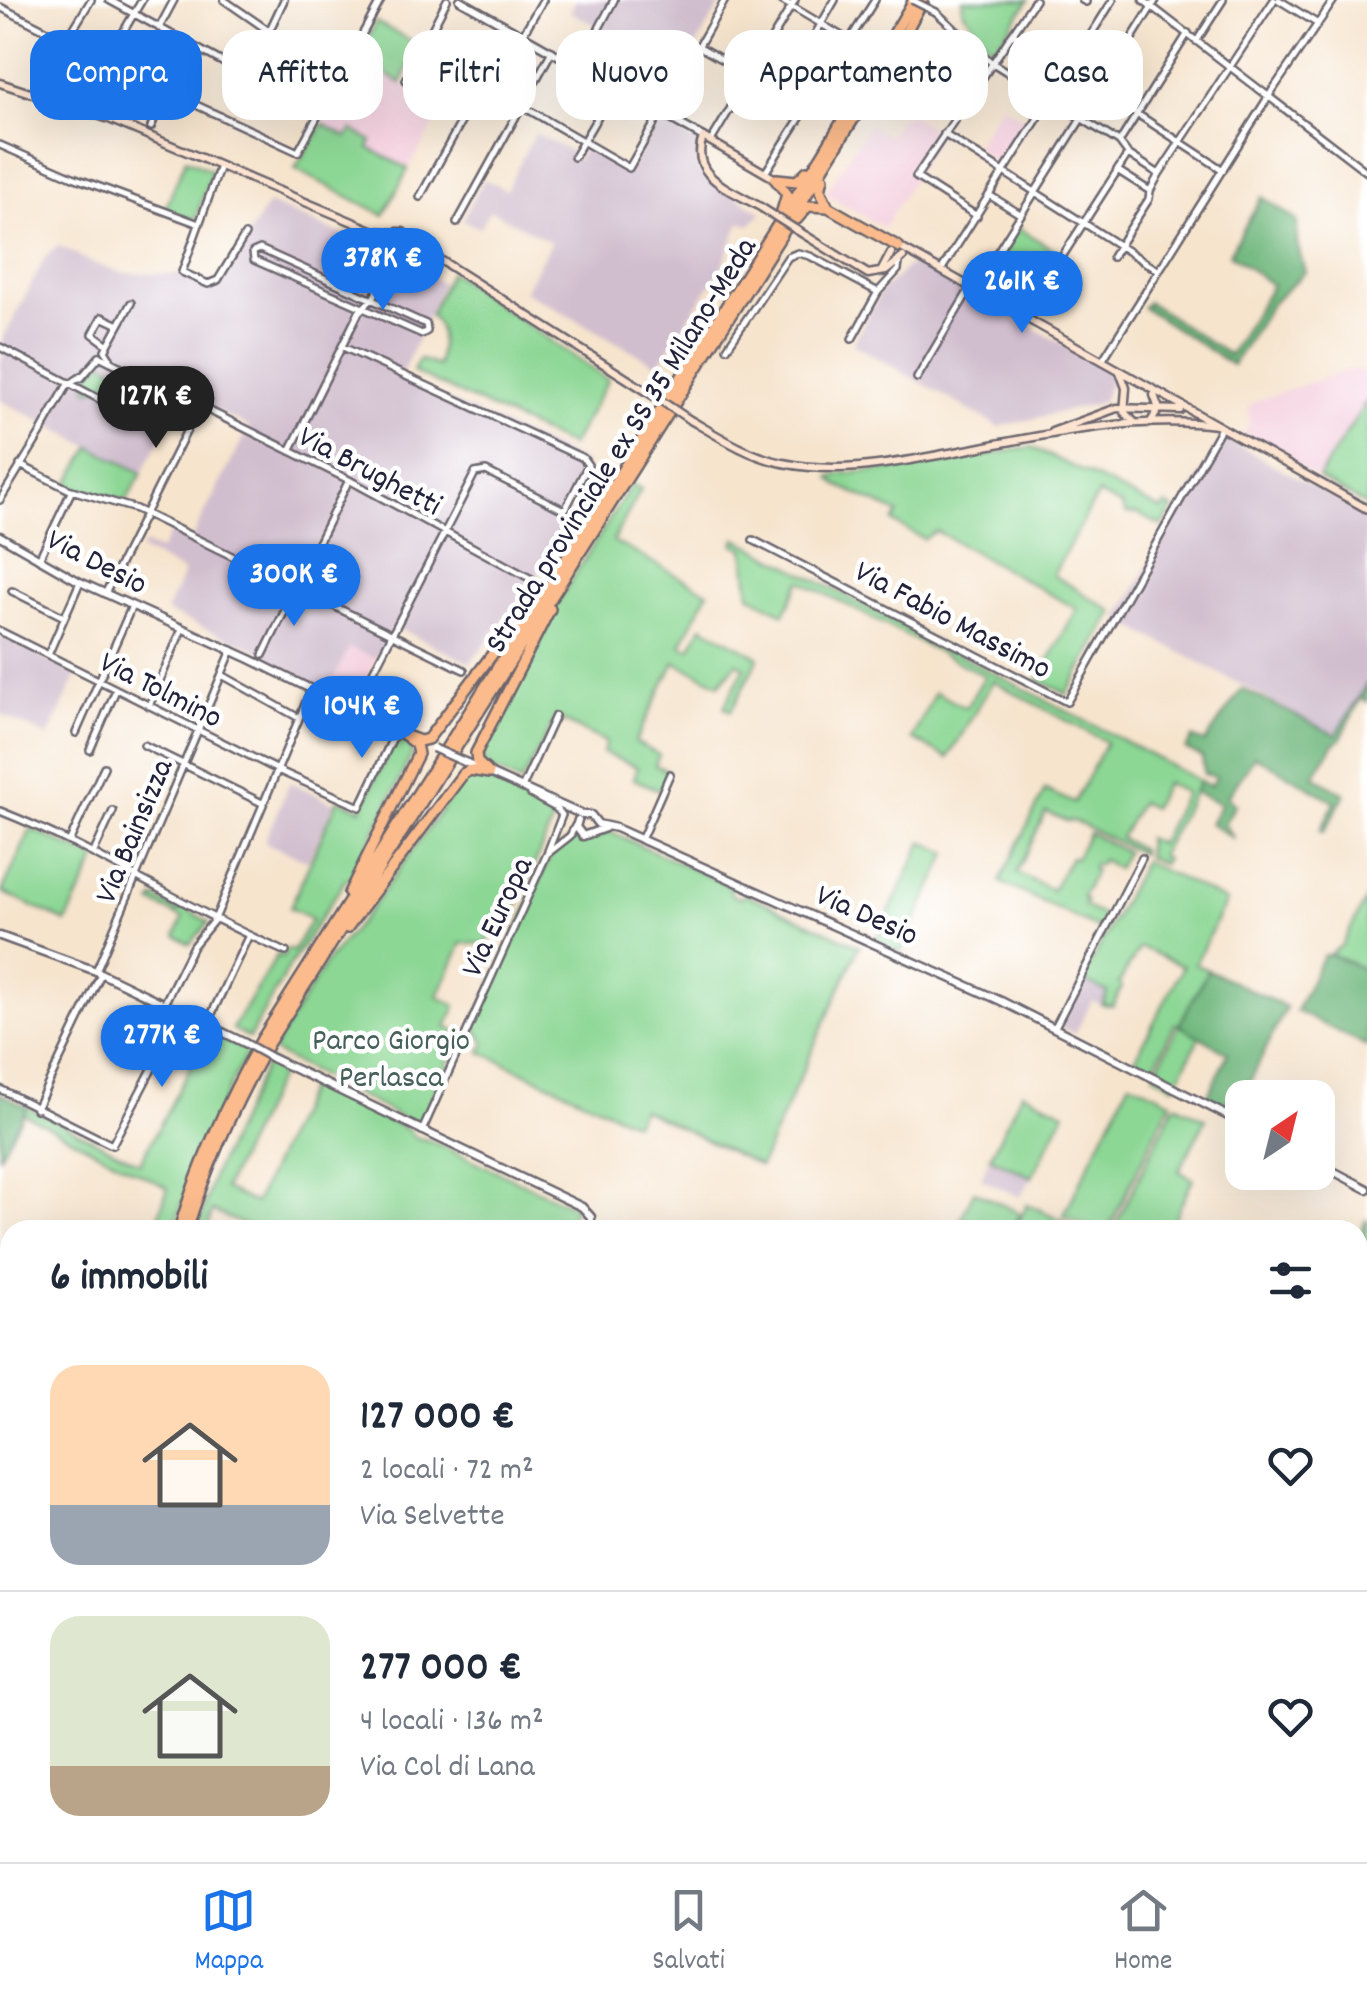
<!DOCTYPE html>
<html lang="it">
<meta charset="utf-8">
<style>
:root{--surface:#fff;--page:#f2f2f3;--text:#1f2937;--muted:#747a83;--line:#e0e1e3;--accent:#1a73e8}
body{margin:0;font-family:Dekko,sans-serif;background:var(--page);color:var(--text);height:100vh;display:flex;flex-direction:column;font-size:38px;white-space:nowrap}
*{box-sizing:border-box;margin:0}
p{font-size:32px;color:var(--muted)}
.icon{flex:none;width:55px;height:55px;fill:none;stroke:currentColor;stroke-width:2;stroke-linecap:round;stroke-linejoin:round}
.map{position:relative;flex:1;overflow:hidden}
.sheet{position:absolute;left:0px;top:1220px;width:1368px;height:642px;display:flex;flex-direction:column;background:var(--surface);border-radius:30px 30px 0 0;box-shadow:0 10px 40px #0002}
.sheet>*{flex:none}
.top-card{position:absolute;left:30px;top:30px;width:1308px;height:90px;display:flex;gap:20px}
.needle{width:65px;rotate:35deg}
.fabs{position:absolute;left:1225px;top:1080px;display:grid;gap:20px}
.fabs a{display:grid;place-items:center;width:110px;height:110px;border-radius:20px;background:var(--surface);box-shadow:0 10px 40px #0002;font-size:50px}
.price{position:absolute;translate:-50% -85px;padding:0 22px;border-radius:35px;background:var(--accent);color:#fff;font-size:32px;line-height:65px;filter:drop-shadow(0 2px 5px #0008)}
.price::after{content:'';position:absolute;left:50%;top:60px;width:30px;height:22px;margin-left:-15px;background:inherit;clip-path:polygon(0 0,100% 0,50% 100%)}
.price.current{background:#222;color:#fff}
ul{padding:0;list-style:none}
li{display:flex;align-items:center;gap:30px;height:250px;padding:0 50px}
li+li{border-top:2px solid var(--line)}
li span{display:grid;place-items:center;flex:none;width:280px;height:200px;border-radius:30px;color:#555}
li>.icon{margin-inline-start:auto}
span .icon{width:120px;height:120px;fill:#fffc;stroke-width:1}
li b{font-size:42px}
h2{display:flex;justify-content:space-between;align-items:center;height:120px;padding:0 50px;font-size:42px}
.chip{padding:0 35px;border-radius:30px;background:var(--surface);box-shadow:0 10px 40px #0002;font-size:35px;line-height:90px}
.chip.current{background:var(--accent);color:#fff}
.tabs{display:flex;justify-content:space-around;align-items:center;height:140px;border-top:2px solid var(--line);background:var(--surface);font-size:28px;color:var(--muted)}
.tabs a{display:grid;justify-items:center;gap:5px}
.tabs .current{color:var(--accent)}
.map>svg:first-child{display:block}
.built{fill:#f4cfde}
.industrial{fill:#d0bdce}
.green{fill:#8cd794;stroke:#577c68;stroke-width:2.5}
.forest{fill:#71b87e;stroke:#4a6d5c;stroke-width:2.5}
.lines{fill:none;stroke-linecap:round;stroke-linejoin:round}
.minor-casing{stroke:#6c666e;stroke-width:10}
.tertiary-casing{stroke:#6c666e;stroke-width:11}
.secondary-casing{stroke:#6c666e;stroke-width:11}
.trunk-casing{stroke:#6c666e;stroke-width:14}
.minor{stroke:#fff;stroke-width:5}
.tertiary{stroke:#fff;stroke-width:6}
.secondary{stroke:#fde4d1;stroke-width:6}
.trunk{stroke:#fbbb8c;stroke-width:9}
.minor-bridge-casing{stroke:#6c666e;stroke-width:10;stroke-linecap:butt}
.tertiary-bridge-casing{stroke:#6c666e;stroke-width:11;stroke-linecap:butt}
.secondary-bridge-casing{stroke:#6c666e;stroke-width:11;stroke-linecap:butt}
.minor-bridge{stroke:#fff;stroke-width:5}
.tertiary-bridge{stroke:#fff;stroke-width:6}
.secondary-bridge{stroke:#fde4d1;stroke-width:6}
.labels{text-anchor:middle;stroke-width:9;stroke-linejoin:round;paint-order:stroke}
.street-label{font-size:32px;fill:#22223b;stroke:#fff}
.park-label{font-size:32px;fill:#47615a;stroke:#fff}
</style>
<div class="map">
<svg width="1367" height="1862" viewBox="0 0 1367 1862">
<rect width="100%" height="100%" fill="#fff"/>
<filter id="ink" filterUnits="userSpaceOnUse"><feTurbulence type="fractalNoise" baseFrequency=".01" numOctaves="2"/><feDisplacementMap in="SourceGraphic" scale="20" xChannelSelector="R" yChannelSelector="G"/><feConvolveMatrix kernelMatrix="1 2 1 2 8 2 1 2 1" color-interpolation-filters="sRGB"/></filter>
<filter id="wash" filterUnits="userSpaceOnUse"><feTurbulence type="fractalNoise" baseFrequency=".0048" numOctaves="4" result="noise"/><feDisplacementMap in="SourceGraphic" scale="40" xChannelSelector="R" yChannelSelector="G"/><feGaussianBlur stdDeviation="2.25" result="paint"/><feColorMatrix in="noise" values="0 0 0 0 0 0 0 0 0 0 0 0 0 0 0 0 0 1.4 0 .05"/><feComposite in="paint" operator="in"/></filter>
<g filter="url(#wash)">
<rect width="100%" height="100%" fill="#f6e4cd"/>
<path class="built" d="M 357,58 L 445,107 L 408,169 L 369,148 L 352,131 L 347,137 L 323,124 Z
M 1001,104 L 1030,122 L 1000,164 L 974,147 Z
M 908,113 L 939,133 L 884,228 L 825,193 L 869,124 L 888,136 L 899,119 Z
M 1354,368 L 1367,375 L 1367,401 L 1318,478 L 1243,435 L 1250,422 L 1248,408 L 1256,401 Z
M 349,648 L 376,658 L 359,696 L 338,697 L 327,692 Z"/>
<path class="industrial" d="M 576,0 L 612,0 L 598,26 L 570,12 Z
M 617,0 L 723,0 L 659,109 L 582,65 Z
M 660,118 L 692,141 L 698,137 L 698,171 L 762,213 L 750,225 L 740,222 L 722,267 L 658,365 L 524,291 L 551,242 L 490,210 L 480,228 L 462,220 L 484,179 L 506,190 L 535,133 L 573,153 L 571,157 L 576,161 L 585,146 L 630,170 Z
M 268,204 L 353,239 L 442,283 L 400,378 L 586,463 L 563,507 L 574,521 L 532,583 L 470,663 L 393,626 L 376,658 L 349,648 L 327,692 L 265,660 L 267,654 L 166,612 L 184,572 L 141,550 L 143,544 L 160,551 L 172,529 L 192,538 L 249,427 L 184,395 L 142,473 L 0,400 L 0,361 L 6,349 L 1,343 L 45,258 L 58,245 L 90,262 L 123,273 L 178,274 L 215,288 Z
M 912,263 L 935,272 L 1113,373 L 1103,402 L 999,427 L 853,344 L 882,290 Z
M 1222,437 L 1367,516 L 1367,684 L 1336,735 L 1121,621 L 1119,617 Z
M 0,636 L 77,675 L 48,737 L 0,714 Z
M 290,782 L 334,803 L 308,861 L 264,842 Z
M 1082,980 L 1108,992 L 1102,1005 L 1092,1001 L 1075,1034 L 1058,1026 Z
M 990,1157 L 1032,1177 L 1020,1197 L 981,1179 Z
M 10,1441 L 10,1633 L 0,1630 L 0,1461 Z"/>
<path class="green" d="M 963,0 L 1029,0 L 998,45 L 990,47 L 962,9 Z
M 376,22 L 419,45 L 401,83 L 357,58 Z
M 323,124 L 347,137 L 352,130 L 372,141 L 369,148 L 408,169 L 384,215 L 295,169 Z
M 186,159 L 212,171 L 195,220 L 165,209 Z
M 1017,227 L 1059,253 L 1024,311 L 981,286 Z
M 450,272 L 608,380 L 571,446 L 413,372 L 419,359 L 438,366 C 440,346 446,330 430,315 Z
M 103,361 L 133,381 L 141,379 L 164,391 L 165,402 L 155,405 L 118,382 L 91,390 L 87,388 L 86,377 Z
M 1367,401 L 1367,506 L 1318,478 Z
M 91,447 L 142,473 L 126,501 L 67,486 Z
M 1032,447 L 1162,510 L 1166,505 L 1173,509 L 1162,526 L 1138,514 L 1126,514 L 1122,506 L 1098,494 L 1053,575 L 1114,612 L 1067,694 L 1038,680 L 1077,609 L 936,531 L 924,539 L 893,522 L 898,513 L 837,485 L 830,478 L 840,474 L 915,467 Z
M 632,484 L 641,489 L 613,541 L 708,592 L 681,645 L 690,649 L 702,626 L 759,657 L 731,711 L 724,707 L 745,667 L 737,663 L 719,684 L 675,662 L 635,742 L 659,755 L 655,765 L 668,771 L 660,791 L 634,779 L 637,767 L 603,753 L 606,742 L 556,718 L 521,783 L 486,766 L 482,754 L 563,593 Z
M 736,538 L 1200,781 L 1160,855 L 1165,859 L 1163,864 L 1147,857 L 1146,838 L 1159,844 L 1185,793 L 1166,783 L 1152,808 L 1140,802 L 1120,838 L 1141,850 L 1141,854 L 1074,821 L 1066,821 L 1046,812 L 1017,873 L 1052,890 L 1071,857 L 1075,858 L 1089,833 L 1126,852 L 1117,869 L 1102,860 L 1098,865 L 1094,864 L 1092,869 L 1095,871 L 1082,897 L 1086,901 L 1084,906 L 1108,918 L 1101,930 L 1000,882 L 1045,790 L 1074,803 L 1106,742 L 993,681 L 948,758 L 912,739 L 935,692 L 966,708 L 985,676 L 800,581 L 784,614 L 750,595 L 744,549 L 734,544 Z
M 396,736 L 410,745 L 412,754 L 351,880 L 346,879 L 292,962 L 249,1038 L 232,1029 L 278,954 L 283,957 L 287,949 L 293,951 L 312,919 L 290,908 L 338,799 L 361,809 Z
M 473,773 L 557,811 L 508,928 L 488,935 L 488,944 L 462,943 L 438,996 L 456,1006 L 447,1027 L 462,1035 L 422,1120 L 412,1123 L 272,1051 L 326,962 L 365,916 L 466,776 Z
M 31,829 L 97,859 L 66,922 L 2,892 Z
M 609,831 L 730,886 L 731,894 L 739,898 L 746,894 L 859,946 L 760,1166 L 642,1109 L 634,1123 L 481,1052 L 485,1043 L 474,1025 L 551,855 L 573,837 L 591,838 Z
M 923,842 L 948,853 L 900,953 L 875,942 Z
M 1144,861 L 1226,901 L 1195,964 L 1208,970 L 1180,1025 L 1200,1036 L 1175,1086 L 1154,1075 L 1179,1025 L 1175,1024 L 1153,1068 L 1135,1059 L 1183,966 L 1140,947 L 1119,983 L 1122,987 L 1113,1006 L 1102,1005 L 1108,992 L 1082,980 Z
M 155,898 L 179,911 L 182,907 L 209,922 L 190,944 L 176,936 L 183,918 L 152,903 Z
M 1367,898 L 1367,971 L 1330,954 L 1342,945 Z
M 209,1032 L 249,1050 C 217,1108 192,1166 174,1230 L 154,1230 L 168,1188 L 24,1114 L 27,1107 L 140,1163 Z
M 268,1060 L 283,1068 L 224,1189 L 255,1203 L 310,1085 L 409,1130 L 414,1137 L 431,1141 L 575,1207 L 564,1230 L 256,1230 L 212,1211 L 207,1230 L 198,1230 L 213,1175 Z
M 1130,1081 L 1171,1101 L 1108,1230 L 1098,1230 L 1064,1215 Z
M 1022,1092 L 1065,1112 L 1032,1177 L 990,1157 Z
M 1175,1104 L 1206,1119 L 1179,1171 L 1193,1179 L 1169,1230 L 1113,1230 Z
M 974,1191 L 1020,1213 L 1013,1230 L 956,1230 Z
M 1027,1204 L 1084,1230 L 1015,1230 Z
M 1367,1219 L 1367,1298 L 1358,1317 L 1358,1238 Z
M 1358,1363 L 1367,1368 L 1367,1464 L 1358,1460 Z
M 1367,1564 L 1367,1636 L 1358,1657 L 1358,1586 Z
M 1367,1777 L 1367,1862 L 1336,1862 L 1340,1853 L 1358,1852 L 1358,1803 Z
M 1058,1853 L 1058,1852 L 1147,1853 L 1144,1862 L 1055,1862 Z
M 1256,1853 L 1256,1852 L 1331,1853 L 1328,1862 L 1253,1862 Z"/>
<path class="forest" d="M 1262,197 L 1297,221 L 1297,243 L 1305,272 L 1271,304 L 1232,365 L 1143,307 L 1148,302 L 1229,355 L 1272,285 L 1229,254 Z
M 1367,684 L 1367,702 L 1361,698 L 1340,740 L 1333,745 L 1314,776 L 1345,794 L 1324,832 L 1320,831 L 1335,802 L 1255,756 L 1227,797 L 1235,805 L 1224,824 L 1234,839 L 1210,823 L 1221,804 L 1194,792 L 1200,781 L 1210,786 L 1216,777 L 1204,774 L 1202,757 L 1186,750 L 1192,738 L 1205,742 L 1242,689 L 1336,735 Z
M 1330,954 L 1367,971 L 1367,1046 L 1296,1011 L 1323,956 Z
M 1208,970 L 1286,1007 L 1235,1113 L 1207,1097 L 1228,1053 L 1179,1025 Z
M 0,1093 L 27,1107 L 0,1155 Z
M 571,1853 L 690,1853 L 686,1862 L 598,1862 Z"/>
</g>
<g filter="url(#ink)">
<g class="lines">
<defs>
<path id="minor" d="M 109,0 L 319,115
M 224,0 L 340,80
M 781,0 L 850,41
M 1082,0 L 1086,2
M 1143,0 L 1367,172
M 1279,0 L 1318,24
M 0,7 L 166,91 L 298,152 L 381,0
M 936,12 L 991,62 L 1119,142 L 1128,154
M 159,28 L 174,0
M 1013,33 L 1223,170
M 523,34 L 543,0
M 1198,39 L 1223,0
M 66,41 L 91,0
M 698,46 L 807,108
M 422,48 L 629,168 L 725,0
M 106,61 L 142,0
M 579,66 L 614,0
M 248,76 L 284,0
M 406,80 L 447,0
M 781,93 L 835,0
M 151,127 L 166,91
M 944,134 L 1159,271
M 711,141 L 795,0
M 1120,141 L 1188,33
M 0,145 L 73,177 L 199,224
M 574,157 L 615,87
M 220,166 L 182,272 L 208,284 L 218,280 L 245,235
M 1117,170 L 1150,191
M 765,173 L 875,0
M 989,195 L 1020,214
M 420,197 L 512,29
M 977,216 L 916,177 L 1035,0
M 457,223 L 552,51
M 260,249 L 426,324 L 427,331 L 422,334 L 254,260 L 253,252 Z
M 1112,257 L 1149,199 L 1150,191 L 1159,174 L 1274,0
M 942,269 L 1113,0
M 1024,316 L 1128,154 L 1159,174
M 852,339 L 878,292 L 898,270 L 899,263
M 108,345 L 131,303
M 0,347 L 143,422 L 171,401 L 181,399
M 343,347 L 583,458 L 588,465 L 566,508 L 562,509 L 486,471 L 475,473 L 360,697
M 727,348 L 788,257 L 798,253 L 810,256 L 878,292
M 99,356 L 349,480 L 535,581
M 110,358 L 105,350 L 108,345 L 93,334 L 102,317 L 119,325
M 1102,361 L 1272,91 L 1334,0
M 81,378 L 100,356
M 917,378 L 968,292 L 998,251 L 1156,0
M 42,430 L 67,386 L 83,375
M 290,451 L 359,312 L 374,297 L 390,263 L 401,252
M 20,465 L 68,489 L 136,509 L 464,670
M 0,500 L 42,431
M 753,540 L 1067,702 L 1221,428
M 39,559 L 72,490
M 12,591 L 64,617
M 105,594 L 199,406
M 0,631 L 284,773 L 360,807 L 396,731
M 48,655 L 80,582
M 263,655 L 349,480
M 222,675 L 299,718
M 149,706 L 182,629
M 76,733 L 132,606
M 144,745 L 262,803
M 90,750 L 116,690
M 522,788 L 555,716
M 530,794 L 556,808 L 562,815 L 548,851
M 0,811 C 99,850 188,910 286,952
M 70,840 L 104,767
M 641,840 L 670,774
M 94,852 L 113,811
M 96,971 L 232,650
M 164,1004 L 193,946 L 215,919 L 311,690
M 207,1024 L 249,935
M 1055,1027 L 1142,858
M 0,1089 L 112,1145 L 182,1012
M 36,1109 L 101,974
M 422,1131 L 547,854 L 570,836 L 575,826
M 0,1377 L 10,1382
M 0,1445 L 10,1425
M 1358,1722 L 1367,1700
M 1358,1796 L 1367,1770
M 209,1852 L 236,1862
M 377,1857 L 390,1862
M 129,1862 L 133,1852
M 177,1862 L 180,1852
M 323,1862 L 326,1852
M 376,1862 L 379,1852
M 466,1862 L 470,1852
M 1333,1862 L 1337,1852"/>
<path id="tertiary" d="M 460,0 L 703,137
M 0,536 L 80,582 L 250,659 L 406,736
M 340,702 L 366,696 L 382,720
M 467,763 L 583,815 L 591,815 L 598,824 L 616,828 L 1001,1001 L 1242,1123
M 578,820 L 576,827 L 583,836 L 605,828
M 0,936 L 96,971 L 245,1043
M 272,1058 L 582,1207 L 591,1217 L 591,1230
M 1318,1163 L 1367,1189
M 1358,1559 L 1367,1536
M 0,1647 L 10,1650
M 1358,1746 L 1367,1749
M 559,1852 L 584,1862
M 1231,1862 L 1234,1852"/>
<path id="secondary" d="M 0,83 L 109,119 L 374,231 L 393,233
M 762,208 C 733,190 688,178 703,137 L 772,177
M 795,229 L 868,274 L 886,271 L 903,257
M 409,240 L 654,396
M 901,248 L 1367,509
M 402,251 L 409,240 L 403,232 L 396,232 L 389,239 L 392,249 L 424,253
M 882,270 L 891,253
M 1120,372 L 1126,388 L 1124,412 L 1135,423
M 687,418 C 718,436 748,456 783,463 C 840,475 894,463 950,453 C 1034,437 1131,414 1216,425
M 1150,423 L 1159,409 L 1154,395
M 1052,432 L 1117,408 L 1180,410"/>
<path id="trunk" d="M 823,178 L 820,190 L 828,207
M 775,179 L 787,194 L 782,211
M 777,179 L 797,181 L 807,171
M 797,219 L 808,206 L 828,207 L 899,247
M 404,735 L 420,741 L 428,739 L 535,598
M 487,771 L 477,762 L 476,753 L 550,609
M 349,893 L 418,754 L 416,744 L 409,739
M 347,928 L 463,774 L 470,770 L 489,773
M 179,1230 C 199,1162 227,1101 262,1039 L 822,155 L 914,0
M 187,1230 C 207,1164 234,1105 268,1044 L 779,239 L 897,49 L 923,0
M 46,1862 L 49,1852
M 55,1862 L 57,1852"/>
</defs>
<use href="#minor" class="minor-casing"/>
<use href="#tertiary" class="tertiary-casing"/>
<use href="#secondary" class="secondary-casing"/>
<use href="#trunk" class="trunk-casing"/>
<use href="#minor" class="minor"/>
<use href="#tertiary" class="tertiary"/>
<use href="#secondary" class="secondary"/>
<use href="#trunk" class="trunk"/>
<defs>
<path id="minor-bridge" d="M 912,0 L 936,12"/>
<path id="tertiary-bridge" d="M 433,748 L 467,763
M 245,1043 L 272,1058"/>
<path id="secondary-bridge" d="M 762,208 L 795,229
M 654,396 L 687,418"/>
</defs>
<use href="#minor-bridge" class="minor-bridge-casing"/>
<use href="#tertiary-bridge" class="tertiary-bridge-casing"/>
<use href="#secondary-bridge" class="secondary-bridge-casing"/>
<use href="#minor-bridge" class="minor-bridge"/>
<use href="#tertiary-bridge" class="tertiary-bridge"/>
<use href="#secondary-bridge" class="secondary-bridge"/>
</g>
</g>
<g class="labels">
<g class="street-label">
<text transform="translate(619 444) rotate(-58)" y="11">Strada provinciale ex SS 35 Milano-Meda</text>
<text transform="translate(371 469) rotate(28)" y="11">Via Brughetti</text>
<text transform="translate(98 560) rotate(27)" y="11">Via Desio</text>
<text transform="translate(954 618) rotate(28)" y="11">Via Fabio Massimo</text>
<text transform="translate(162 688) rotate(27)" y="11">Via Tolmino</text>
<text transform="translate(132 830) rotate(-67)" y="11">Via Bainsizza</text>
<text transform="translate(868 913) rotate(24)" y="11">Via Desio</text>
<text transform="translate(495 916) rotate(-65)" y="11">Via Europa</text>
</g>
<g class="park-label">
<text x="391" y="1049">Parco Giorgio<tspan x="391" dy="37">Perlasca</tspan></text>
</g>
</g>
</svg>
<div class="fabs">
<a><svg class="needle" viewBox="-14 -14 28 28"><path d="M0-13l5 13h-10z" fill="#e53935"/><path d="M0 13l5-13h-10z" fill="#747a83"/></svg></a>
</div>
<b class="price" style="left:383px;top:313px">378K €</b>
<b class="price" style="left:1022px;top:336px">261K €</b>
<b class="price current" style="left:156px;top:451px">127K €</b>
<b class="price" style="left:294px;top:629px">300K €</b>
<b class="price" style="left:362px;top:761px">104K €</b>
<b class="price" style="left:162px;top:1090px">277K €</b>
<div class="top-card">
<a class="chip current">Compra</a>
<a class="chip">Affitta</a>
<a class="chip">Filtri</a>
<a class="chip">Nuovo</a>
<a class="chip">Appartamento</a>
<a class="chip">Casa</a>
</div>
<section class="sheet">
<h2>6 immobili<svg class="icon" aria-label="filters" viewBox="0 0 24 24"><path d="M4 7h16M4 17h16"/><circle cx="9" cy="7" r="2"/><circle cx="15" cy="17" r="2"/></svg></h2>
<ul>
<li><span style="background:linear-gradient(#ffd9b3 70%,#9aa5b1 0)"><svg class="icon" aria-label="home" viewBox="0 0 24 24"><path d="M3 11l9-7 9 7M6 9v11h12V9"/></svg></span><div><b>127 000 €</b><p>2 locali · 72 m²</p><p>Via Selvette</p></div><svg class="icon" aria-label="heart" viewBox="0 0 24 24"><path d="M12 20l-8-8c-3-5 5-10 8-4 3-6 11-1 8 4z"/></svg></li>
<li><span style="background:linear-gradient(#dfe7d0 75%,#b9a48a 0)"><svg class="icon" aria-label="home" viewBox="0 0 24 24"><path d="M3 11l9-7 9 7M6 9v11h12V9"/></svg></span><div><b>277 000 €</b><p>4 locali · 136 m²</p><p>Via Col di Lana</p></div><svg class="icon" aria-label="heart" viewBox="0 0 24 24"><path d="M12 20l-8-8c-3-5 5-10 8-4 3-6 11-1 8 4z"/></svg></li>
</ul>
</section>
</div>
<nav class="tabs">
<a class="current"><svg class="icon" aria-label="map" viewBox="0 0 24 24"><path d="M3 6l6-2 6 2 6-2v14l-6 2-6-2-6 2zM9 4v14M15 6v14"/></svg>Mappa</a>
<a><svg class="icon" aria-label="saved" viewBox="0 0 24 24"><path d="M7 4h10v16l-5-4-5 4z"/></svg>Salvati</a>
<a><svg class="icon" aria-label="home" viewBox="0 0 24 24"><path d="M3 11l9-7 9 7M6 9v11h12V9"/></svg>Home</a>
</nav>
